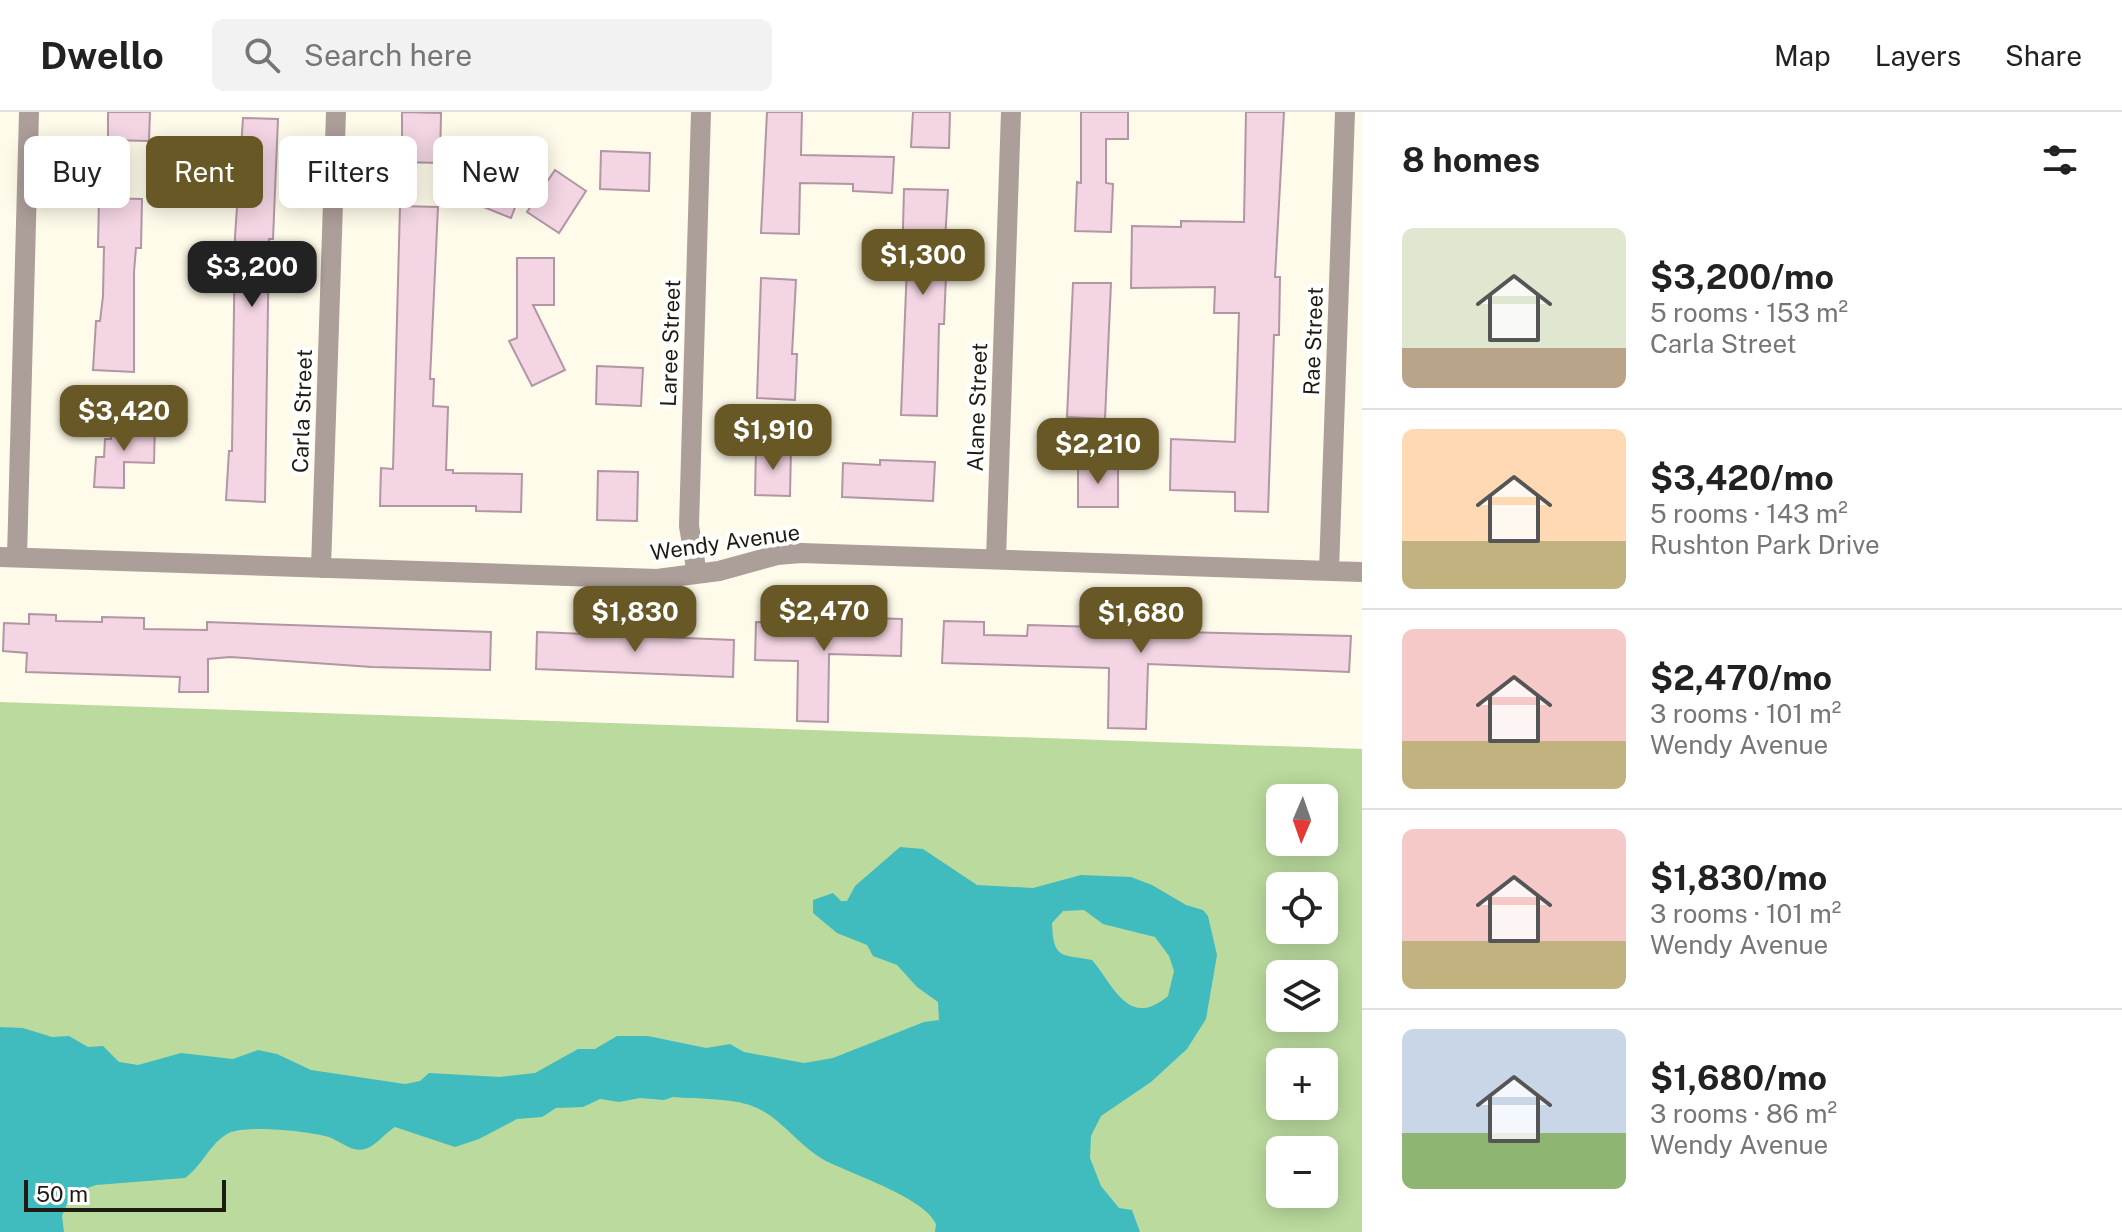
<!DOCTYPE html>
<meta charset="utf-8">
<style>
:root{--surface:#fff;--page:#f2f2f2;--text:#222;--muted:#767676;--line:#e0e0e0;--accent:#685826}
body{margin:0;font-family:"Public Sans",sans-serif;background:var(--page);color:var(--text);height:100vh;display:flex;flex-direction:column;font-size:30px;white-space:nowrap}
*{box-sizing:border-box;margin:0}
p{font-size:26px;color:var(--muted)}
.icon{flex:none;width:44px;height:44px;fill:none;stroke:currentColor;stroke-width:2;stroke-linecap:round;stroke-linejoin:round}
.map{position:relative;flex:1;overflow:hidden}
.drawer{display:flex;flex-direction:column;background:var(--surface);width:760px}
.drawer>*{flex:none}
.guide{position:absolute;left:24px;top:24px;width:760px;height:72px;display:flex;gap:16px}
.needle{width:52px;rotate:182deg}
.fabs{position:absolute;left:1266px;top:672px;display:grid;gap:16px}
.fabs a{display:grid;place-items:center;width:72px;height:72px;border-radius:12px;background:var(--surface);box-shadow:0 4px 20px #0003;font-size:40px}
.scale{position:absolute;left:24px;bottom:20px;width:202px;box-sizing:border-box;padding-left:8px;border:4px solid #1e1c12;border-top:0;font-size:22px;line-height:28px;white-space:nowrap;color:#1e1c12;-webkit-text-stroke:6px #fff;paint-order:stroke}
.price{position:absolute;translate:-50% -68px;padding:0 18px;border-radius:16px;background:var(--accent);color:#fff;font-size:26px;line-height:52px;filter:drop-shadow(0 2px 4px #0008)}
.price::after{content:'';position:absolute;left:50%;top:48px;width:24px;height:18px;margin-left:-12px;background:inherit;clip-path:polygon(0 0,100% 0,50% 100%)}
.price.active{background:#222;color:#fff}
ul{padding:0;list-style:none}
li{display:flex;align-items:center;gap:24px;height:200px;padding:0 40px}
li+li{border-top:2px solid var(--line)}
li span{display:grid;place-items:center;flex:none;width:224px;height:160px;border-radius:12px;color:#555}
li>.icon{margin-inline-start:auto}
span .icon{width:96px;height:96px;fill:#fffc;stroke-width:1}
li b{font-size:34px}
h2{display:flex;justify-content:space-between;align-items:center;height:96px;padding:0 40px;font-size:34px}
.pill{padding:0 28px;border-radius:12px;background:var(--surface);box-shadow:0 4px 20px #0003;font-size:28px;line-height:72px}
.pill.active{background:var(--accent);color:#fff}
header{display:flex;align-items:center;gap:48px;box-sizing:border-box;height:112px;padding:0 40px;background:var(--surface);border-bottom:2px solid var(--line)}
header strong{font-size:38px}
nav{display:flex;gap:44px;margin-inline-start:auto;font-size:28px}
.search{width:560px;height:72px;background:var(--page);display:flex;align-items:center;gap:20px;box-sizing:border-box;padding:0 28px;border-radius:12px;color:var(--muted);font-size:30px}
main{display:flex;flex:1;min-height:0}
.map>svg:first-child{display:block}
.green{fill:#bbda9e;fill-rule:evenodd}
.water{fill:#40bcbf;fill-rule:evenodd}
.building{fill:#f3d5e3;stroke:#b296a4;stroke-width:2}
.lines{fill:none;stroke-linecap:round;stroke-linejoin:round}
.minor{stroke:#ac9e99;stroke-width:20}
.labels{text-anchor:middle;stroke-width:8;stroke-linejoin:round;paint-order:stroke}
.street-label{font-size:22px;fill:#1e1c12;stroke:#fff}
</style>
<header>
<strong>Dwello</strong>
<div class="search"><svg class="icon" aria-label="search" viewBox="0 0 24 24"><circle cx="10" cy="10" r="6"/><path d="M15 15l6 6"/></svg>Search here</div>
<nav><a>Map</a><a>Layers</a><a>Share</a></nav>
</header>
<main>
<div class="map">
<svg width="1362" height="1120" viewBox="0 0 1362 1120">
<rect width="100%" height="100%" fill="#fefbea"/>
<path class="green" d="M 0,590 L 1362,637 L 1362,1120 L 0,1120 ZM 1280,686 L 1324,686 L 1324,730 L 1280,730 ZM 1280,774 L 1324,774 L 1324,818 L 1280,818 ZM 1280,862 L 1324,862 L 1324,906 L 1280,906 ZM 1280,950 L 1324,950 L 1324,994 L 1280,994 ZM 1280,1038 L 1324,1038 L 1324,1082 L 1280,1082 Z"/>
<path class="water" d="M 900,735 L 923,737 L 977,773 L 1033,776 L 1081,763 L 1131,765 L 1152,773 L 1186,793 L 1203,798 L 1208,804 L 1217,843 L 1206,907 L 1187,937 L 1151,970 L 1101,1004 L 1091,1024 L 1090,1046 L 1101,1074 L 1119,1096 L 1132,1098 L 1140,1120 L 935,1120 L 936,1112 C 925,1086 852,1062 826,1049 C 799,1035 780,1004 752,994 C 732,986 696,987 673,985 L 664,988 L 640,986 L 619,990 L 600,987 L 583,995 L 556,996 L 542,1005 L 517,1007 L 479,1027 L 455,1035 L 395,1015 C 386,1020 376,1034 365,1037 C 350,1041 339,1027 325,1024 C 305,1019 244,1012 227,1022 C 209,1033 202,1054 185,1066 L 96,1073 L 71,1082 L 62,1104 L 64,1120 L 0,1120 L 0,915 L 23,916 L 52,925 L 69,924 L 88,935 L 103,934 L 119,950 L 138,953 L 181,941 L 233,947 L 258,938 L 277,942 L 311,958 L 405,972 L 420,969 L 429,961 L 500,965 L 535,961 L 578,937 L 595,937 L 617,924 L 648,924 L 706,936 L 730,932 L 744,940 L 804,951 L 833,946 L 924,910 L 939,908 L 938,890 L 917,875 L 897,853 L 873,844 L 867,833 L 837,821 L 813,801 L 813,788 L 833,781 L 841,789 L 847,789 L 855,774 ZM 1084,798 L 1103,812 L 1155,825 L 1169,844 L 1174,859 L 1168,884 C 1128,918 1113,872 1092,848 C 1062,842 1053,848 1052,811 L 1063,799 Z"/>
<path class="building" d="M 108,0 L 150,0 L 149,29 L 108,28 Z
M 402,0 L 441,1 L 440,51 L 402,50 Z
M 767,0 L 802,0 L 801,43 L 894,45 L 892,81 L 853,79 L 853,72 L 800,71 L 799,122 L 761,121 Z
M 913,0 L 950,0 L 949,36 L 911,35 Z
M 1081,0 L 1128,0 L 1128,27 L 1106,27 L 1106,71 L 1113,72 L 1111,120 L 1075,119 L 1077,70 L 1081,71 Z
M 1246,0 L 1284,0 L 1275,165 L 1280,165 L 1279,223 L 1274,223 L 1268,400 L 1235,399 L 1235,380 L 1170,378 L 1171,327 L 1235,330 L 1239,201 L 1214,201 L 1215,175 L 1131,176 L 1132,114 L 1181,115 L 1181,109 L 1244,110 Z
M 243,6 L 278,7 L 273,127 L 269,127 L 265,390 L 226,388 L 229,339 L 232,339 L 235,125 Z
M 601,39 L 650,41 L 649,79 L 600,77 Z
M 555,58 L 586,79 L 559,121 L 527,100 Z
M 490,73 L 519,85 L 511,106 L 481,94 Z
M 904,77 L 948,78 L 943,164 L 946,164 L 944,212 L 939,212 L 937,304 L 901,303 L 907,153 L 902,153 Z
M 99,86 L 142,87 L 141,136 L 136,136 L 134,160 L 134,260 L 93,258 L 96,209 L 100,209 L 103,184 L 104,135 L 98,135 Z
M 400,94 L 438,95 L 430,267 L 434,267 L 433,294 L 448,295 L 446,358 L 453,358 L 453,361 L 522,362 L 521,400 L 476,399 L 476,394 L 380,394 L 381,356 L 393,357 Z
M 517,146 L 554,146 L 554,193 L 533,193 L 565,258 L 532,274 L 509,229 L 517,226 Z
M 761,166 L 796,168 L 792,242 L 797,242 L 795,288 L 757,286 Z
M 1073,171 L 1111,171 L 1105,307 L 1067,305 Z
M 597,254 L 643,256 L 641,294 L 596,292 Z
M 111,312 L 155,313 L 154,351 L 124,350 L 124,376 L 94,375 L 96,345 L 104,345 L 105,327 L 111,327 Z
M 756,335 L 791,336 L 790,384 L 755,383 Z
M 880,348 L 935,350 L 933,389 L 842,385 L 843,351 L 880,353 Z
M 1078,352 L 1118,353 L 1118,395 L 1078,395 Z
M 598,359 L 638,360 L 637,409 L 597,408 Z
M 29,502 L 56,503 L 56,509 L 102,510 L 102,505 L 144,506 L 144,517 L 207,518 L 207,510 L 491,520 L 490,558 L 372,555 L 230,545 L 208,547 L 208,580 L 179,580 L 180,565 L 26,560 L 27,541 L 3,539 L 4,511 L 29,512 Z
M 841,505 L 902,507 L 901,544 L 829,542 L 828,610 L 797,609 L 798,549 L 755,548 L 756,510 L 841,512 Z
M 944,509 L 984,510 L 984,523 L 1027,524 L 1028,513 L 1134,516 L 1134,514 L 1182,515 L 1182,520 L 1351,524 L 1349,560 L 1148,552 L 1146,617 L 1108,616 L 1109,556 L 942,551 Z
M 537,520 L 734,528 L 733,565 L 536,557 Z"/>
<g class="lines">
<path class="minor" d="M 0,445 L 657,467 L 719,459 L 777,443 L 801,441 L 1362,460
M 17,445 L 29,0
M 996,447 L 1011,0
M 321,456 L 336,0
M 1329,459 L 1345,0
M 697,462 L 689,414 L 701,0"/>
</g>
<g class="labels">
<g class="street-label">
<text transform="translate(1313 229) rotate(-88)" y="8">Rae Street</text>
<text transform="translate(670 231) rotate(-88)" y="8">Laree Street</text>
<text transform="translate(977 295) rotate(-88)" y="8">Alane Street</text>
<text transform="translate(302 299) rotate(-88)" y="8">Carla Street</text>
<text transform="translate(725 430) rotate(-8)" y="8">Wendy Avenue</text>
</g>
</g>
</svg>
<div class="fabs">
<a><svg class="needle" viewBox="-14 -14 28 28"><path d="M0-13l5 13h-10z" fill="#e53935"/><path d="M0 13l5-13h-10z" fill="#767676"/></svg></a>
<a><svg class="icon" aria-label="locate" viewBox="0 0 24 24"><circle cx="12" cy="12" r="6"/><path d="M12 2v4M12 18v4M2 12h4M18 12h4"/></svg></a>
<a><svg class="icon" aria-label="layers" viewBox="0 0 24 24"><path d="M12 4l9 5-9 5-9-5zM3 14l9 5 9-5"/></svg></a>
<a>+</a>
<a>−</a>
</div>
<div class="scale">50 m</div>
<b class="price" style="left:923px;top:185px">$1,300</b>
<b class="price active" style="left:252px;top:197px">$3,200</b>
<b class="price" style="left:124px;top:341px">$3,420</b>
<b class="price" style="left:773px;top:360px">$1,910</b>
<b class="price" style="left:1098px;top:374px">$2,210</b>
<b class="price" style="left:824px;top:541px">$2,470</b>
<b class="price" style="left:635px;top:542px">$1,830</b>
<b class="price" style="left:1141px;top:543px">$1,680</b>
<div class="guide">
<a class="pill">Buy</a>
<a class="pill active">Rent</a>
<a class="pill">Filters</a>
<a class="pill">New</a>
</div>
</div>
<section class="drawer">
<h2>8 homes<svg class="icon" aria-label="filters" viewBox="0 0 24 24"><path d="M4 7h16M4 17h16"/><circle cx="9" cy="7" r="2"/><circle cx="15" cy="17" r="2"/></svg></h2>
<ul>
<li><span style="background:linear-gradient(#dfe7d0 75%,#b9a48a 0)"><svg class="icon" aria-label="home" viewBox="0 0 24 24"><path d="M3 11l9-7 9 7M6 9v11h12V9"/></svg></span><div><b>$3,200/mo</b><p>5 rooms · 153 m²</p><p>Carla Street</p></div></li>
<li><span style="background:linear-gradient(#ffd9b3 70%,#c2b280 0)"><svg class="icon" aria-label="home" viewBox="0 0 24 24"><path d="M3 11l9-7 9 7M6 9v11h12V9"/></svg></span><div><b>$3,420/mo</b><p>5 rooms · 143 m²</p><p>Rushton Park Drive</p></div></li>
<li><span style="background:linear-gradient(#f6c9c9 70%,#c2b280 0)"><svg class="icon" aria-label="home" viewBox="0 0 24 24"><path d="M3 11l9-7 9 7M6 9v11h12V9"/></svg></span><div><b>$2,470/mo</b><p>3 rooms · 101 m²</p><p>Wendy Avenue</p></div></li>
<li><span style="background:linear-gradient(#f6c9c9 70%,#c2b280 0)"><svg class="icon" aria-label="home" viewBox="0 0 24 24"><path d="M3 11l9-7 9 7M6 9v11h12V9"/></svg></span><div><b>$1,830/mo</b><p>3 rooms · 101 m²</p><p>Wendy Avenue</p></div></li>
<li><span style="background:linear-gradient(#c9d6e8 65%,#8fb573 0)"><svg class="icon" aria-label="home" viewBox="0 0 24 24"><path d="M3 11l9-7 9 7M6 9v11h12V9"/></svg></span><div><b>$1,680/mo</b><p>3 rooms · 86 m²</p><p>Wendy Avenue</p></div></li>
</ul>
</section>
</main>
